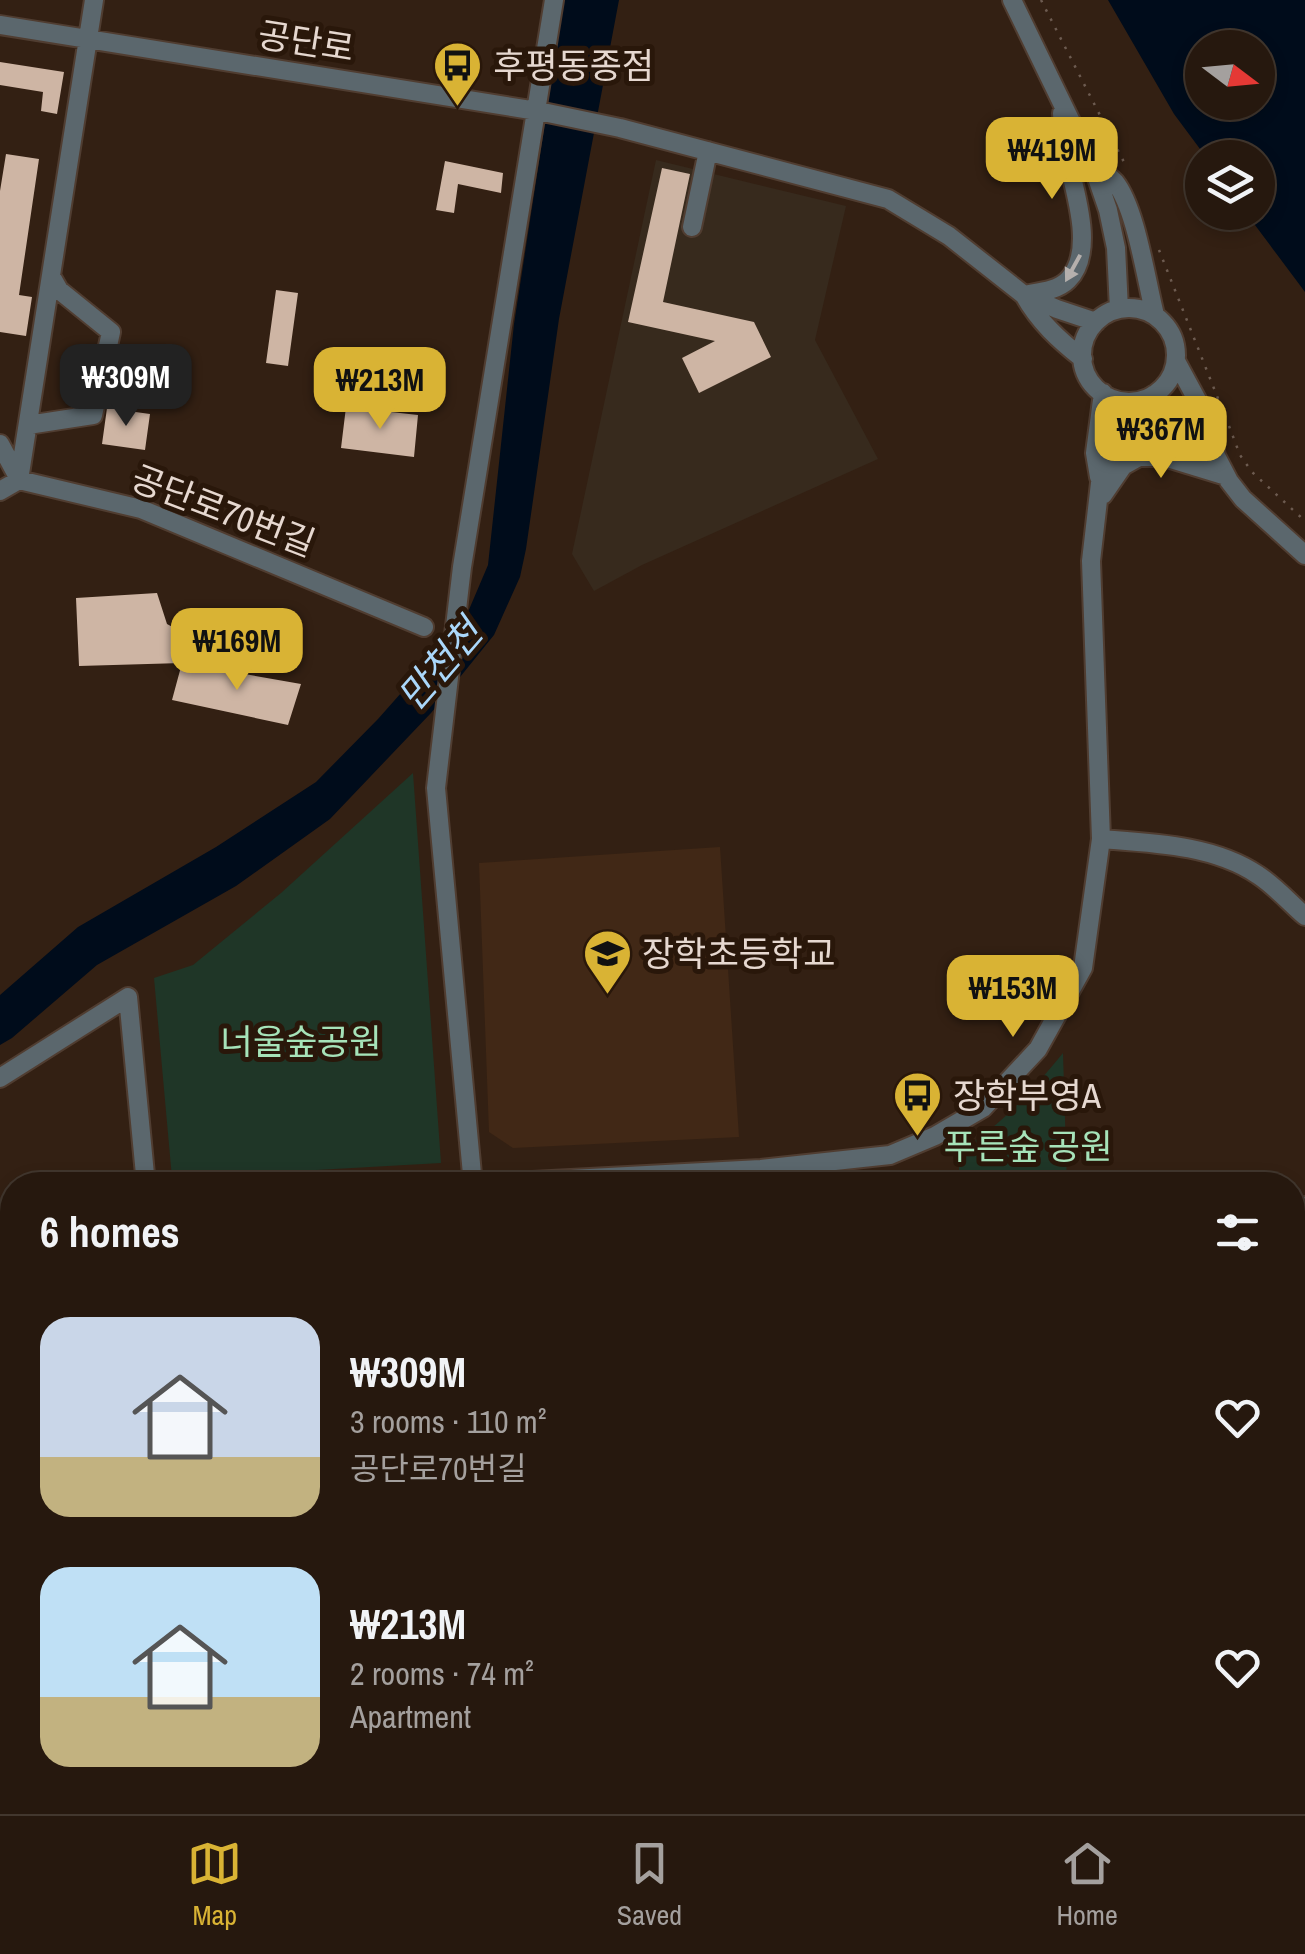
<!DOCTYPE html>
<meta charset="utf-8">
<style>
:root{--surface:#26180e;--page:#2e2117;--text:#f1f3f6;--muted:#a4a09e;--line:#42372e;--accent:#d9b334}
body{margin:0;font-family:"Archivo Narrow","Noto Sans KR",sans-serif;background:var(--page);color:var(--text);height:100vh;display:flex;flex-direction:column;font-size:38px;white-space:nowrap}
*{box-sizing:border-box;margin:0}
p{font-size:32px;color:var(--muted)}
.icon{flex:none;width:55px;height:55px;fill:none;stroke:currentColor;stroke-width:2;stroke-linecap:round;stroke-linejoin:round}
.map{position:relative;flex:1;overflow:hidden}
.details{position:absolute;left:0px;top:1172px;width:1305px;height:642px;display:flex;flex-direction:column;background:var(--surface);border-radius:40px 40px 0 0;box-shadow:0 5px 15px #0003,0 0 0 2px var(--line)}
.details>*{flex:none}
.needle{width:65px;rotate:106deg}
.tools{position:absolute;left:1185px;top:30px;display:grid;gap:20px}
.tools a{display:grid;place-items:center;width:90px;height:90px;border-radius:50%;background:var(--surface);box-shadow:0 5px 15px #0003,0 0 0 2px var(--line);font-size:50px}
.price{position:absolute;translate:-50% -85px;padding:0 22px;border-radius:20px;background:var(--accent);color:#111;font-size:32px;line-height:65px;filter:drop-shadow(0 2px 5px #0008)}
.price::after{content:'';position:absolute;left:50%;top:60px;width:30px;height:22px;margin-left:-15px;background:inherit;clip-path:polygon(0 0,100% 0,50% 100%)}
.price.selected{background:#222;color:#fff}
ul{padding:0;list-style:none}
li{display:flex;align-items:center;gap:30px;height:250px;padding:0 40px}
li span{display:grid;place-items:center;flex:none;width:280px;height:200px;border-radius:30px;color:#555}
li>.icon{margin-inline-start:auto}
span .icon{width:120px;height:120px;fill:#fffc;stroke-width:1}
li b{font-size:42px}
h2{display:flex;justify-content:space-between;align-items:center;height:120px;padding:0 40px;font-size:42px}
.tab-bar{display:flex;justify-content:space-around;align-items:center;height:140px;border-top:2px solid var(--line);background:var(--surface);font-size:28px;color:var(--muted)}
.tab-bar a{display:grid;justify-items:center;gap:5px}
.tab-bar .selected{color:var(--accent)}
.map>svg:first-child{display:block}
.built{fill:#412816}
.industrial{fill:#372a1d}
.green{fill:#1f3627}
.water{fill:#000c1b;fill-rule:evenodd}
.building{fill:#ceb5a4}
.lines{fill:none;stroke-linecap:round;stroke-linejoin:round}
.minor-casing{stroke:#503d31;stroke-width:22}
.path{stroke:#6d5b50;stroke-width:2.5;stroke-dasharray:2.5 8;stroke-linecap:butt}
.minor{stroke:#5b676d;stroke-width:18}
.oneway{fill:#b5b0ad}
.labels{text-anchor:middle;stroke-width:10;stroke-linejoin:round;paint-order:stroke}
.street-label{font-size:35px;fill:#e6d8d0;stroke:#29170a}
.poi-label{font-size:35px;fill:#e6d8d0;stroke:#29170a;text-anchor:start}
.park-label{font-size:35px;fill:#a6e3b9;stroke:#29170a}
.water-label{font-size:38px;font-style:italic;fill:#aad7fa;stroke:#29170a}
</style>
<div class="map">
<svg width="1305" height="1814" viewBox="0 0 1305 1814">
<rect width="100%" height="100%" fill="#332013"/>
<path class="built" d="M 720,847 L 739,1137 L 513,1148 L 489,1132 L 479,863 Z
M 369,1802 L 939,1802 L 939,1814 L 368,1814 Z
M 1219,1802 L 1280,1814 L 966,1814 L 965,1803 Z"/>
<path class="industrial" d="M 656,160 L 846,206 L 815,340 L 878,459 L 642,565 L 594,591 L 572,554 Z"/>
<path class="green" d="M 413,773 L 441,1163 L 172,1178 L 154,978 L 193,965 L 281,893 Z
M 1063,1053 L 1067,1185 L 959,1185 L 959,1151 C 1000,1127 1033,1090 1063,1053 Z"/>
<path class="water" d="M 564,0 L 619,0 L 559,319 L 526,549 L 520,577 L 494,635 L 431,713 L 330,819 L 236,886 L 97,965 L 12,1038 L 0,1045 L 0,995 L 78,927 L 216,847 L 316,782 L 378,719 L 440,649 L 468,612 L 488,565 L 514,324 Z
M 1108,0 L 1305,0 L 1305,292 L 1246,213 L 1258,212 L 1258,158 L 1206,157 L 1174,114 ZM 1202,48 L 1258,48 L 1258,102 L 1202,102 Z"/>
<path class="building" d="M 0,62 L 64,72 L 57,114 L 41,111 L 43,92 L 0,85 Z
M 6,154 L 39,159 L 19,295 L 32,297 L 26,336 L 0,332 L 0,191 Z
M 445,161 L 503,173 L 501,193 L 458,184 L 454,213 L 436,210 Z
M 662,168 L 690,174 L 663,302 L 754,322 L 771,357 L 699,393 L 682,358 L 715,341 L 628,322 Z
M 276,290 L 298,293 L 288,366 L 266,363 Z
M 346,407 L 418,415 L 414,457 L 341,448 Z
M 107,408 L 150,414 L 145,450 L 102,444 Z
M 157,593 L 167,624 L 178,630 L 182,663 L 79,666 L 76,598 Z
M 182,663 L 301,684 L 288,725 L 172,700 Z"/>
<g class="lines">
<defs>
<path id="minor" d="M 1012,0 L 1094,169 L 1108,210 L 1116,248 L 1119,309
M 0,25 L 543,112 L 620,128 L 888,199 L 949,236 L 1024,295 L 1057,309 L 1096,322
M 1094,169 C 1101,172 1110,176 1115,182 C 1136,208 1146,280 1155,315
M 692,227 L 708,151
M 1024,295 C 1039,292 1057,291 1068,280 C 1097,251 1073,187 1066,152 C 1063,139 1063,126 1062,113
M 1024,295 C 1039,322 1059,340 1083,359
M1082 355a47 47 0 1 1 94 0a47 47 0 1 1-94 0Z
M 1176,361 L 1209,422 L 1216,456 L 1229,481 L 1243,499 L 1305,555
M 1153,395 L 1189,433 L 1216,456
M 28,425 L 93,415 L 111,332 L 59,290 L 51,276
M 0,444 L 19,479
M 1099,477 L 1095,453 L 1103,393
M 19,480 L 94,0
M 19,480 L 141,509 L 424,627
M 0,491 L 19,480
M 1103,495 L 1123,466 L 1139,457 L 1164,457 L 1226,476
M 1101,839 C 1153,843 1214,845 1258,875 C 1275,886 1290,903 1305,916
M 0,1078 L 128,997 L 146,1185
M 455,1185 L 761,1169 L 890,1155 L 935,1136 L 983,1108 L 1038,1049 L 1083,968 L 1101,839 L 1091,561 L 1100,483 L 1133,402
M 473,1185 L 436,788 L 462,567 L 554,0
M 1292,1216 L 1305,1206
M 0,1225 L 12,1224
M 0,1291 L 12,1291
M 0,1400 L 12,1399
M 1292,1461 L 1305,1460
M 1292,1495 L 1305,1494
M 0,1507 L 12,1505
M 0,1580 L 12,1579
M 0,1796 L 12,1792
M 904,1802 L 909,1814
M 1190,1802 L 1222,1814
M 344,1808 L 356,1802"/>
</defs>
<use href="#minor" class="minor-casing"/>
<path class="path" d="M 1041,0 L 1127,168
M 1159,250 L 1219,401
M 1229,426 L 1240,455 L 1252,472 L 1305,521"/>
<use href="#minor" class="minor"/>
</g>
<defs><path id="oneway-solid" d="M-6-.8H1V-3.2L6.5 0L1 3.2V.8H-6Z" transform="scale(2.5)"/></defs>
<use class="oneway" href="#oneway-solid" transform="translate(1073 268) rotate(119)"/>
<defs>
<symbol id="bus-pin" viewBox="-11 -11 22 30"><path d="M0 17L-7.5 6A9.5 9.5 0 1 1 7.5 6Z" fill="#d9b334" stroke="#29170a"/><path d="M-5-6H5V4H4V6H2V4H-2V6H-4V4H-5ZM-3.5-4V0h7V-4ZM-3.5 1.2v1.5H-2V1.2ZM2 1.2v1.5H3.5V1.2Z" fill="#111"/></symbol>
<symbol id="school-pin" viewBox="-11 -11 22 30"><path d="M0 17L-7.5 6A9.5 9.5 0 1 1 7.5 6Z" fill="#d9b334" stroke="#29170a"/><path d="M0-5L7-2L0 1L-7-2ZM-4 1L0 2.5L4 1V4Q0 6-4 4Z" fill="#111"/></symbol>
</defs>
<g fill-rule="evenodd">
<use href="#bus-pin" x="430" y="38" width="55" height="75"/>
<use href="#school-pin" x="580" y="926" width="55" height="75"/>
<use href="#bus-pin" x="890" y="1068" width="55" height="75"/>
</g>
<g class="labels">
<g class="street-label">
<text transform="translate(306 42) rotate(9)" y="12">공단로</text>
<text transform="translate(223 511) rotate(21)" y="12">공단로70번길</text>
</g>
<g class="poi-label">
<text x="493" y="78">후평동종점</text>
<text x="642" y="966">장학초등학교</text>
<text x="953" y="1108">장학부영A</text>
</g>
<g class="park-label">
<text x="301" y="1054">너울숲공원</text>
<text x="1028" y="1159">푸른숲 공원</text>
</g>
<g class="water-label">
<text transform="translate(440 665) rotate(-49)" y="13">만천천</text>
</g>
</g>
</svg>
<div class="tools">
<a><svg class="needle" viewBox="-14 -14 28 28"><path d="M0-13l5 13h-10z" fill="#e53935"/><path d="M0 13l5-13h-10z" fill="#a4a09e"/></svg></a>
<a><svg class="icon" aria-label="layers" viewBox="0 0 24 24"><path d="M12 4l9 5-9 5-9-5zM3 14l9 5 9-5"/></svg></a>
</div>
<b class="price" style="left:1052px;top:202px">₩419M</b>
<b class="price selected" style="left:126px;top:429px">₩309M</b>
<b class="price" style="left:380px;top:432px">₩213M</b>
<b class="price" style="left:1161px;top:481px">₩367M</b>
<b class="price" style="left:237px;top:693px">₩169M</b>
<b class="price" style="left:1013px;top:1040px">₩153M</b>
<section class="details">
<h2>6 homes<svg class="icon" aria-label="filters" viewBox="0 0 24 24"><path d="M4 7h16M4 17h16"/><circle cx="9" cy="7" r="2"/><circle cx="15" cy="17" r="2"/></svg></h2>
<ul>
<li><span style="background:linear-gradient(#c9d6e8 70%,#c2b280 0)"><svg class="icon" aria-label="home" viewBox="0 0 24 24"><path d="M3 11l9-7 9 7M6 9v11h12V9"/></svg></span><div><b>₩309M</b><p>3 rooms · 110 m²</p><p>공단로70번길</p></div><svg class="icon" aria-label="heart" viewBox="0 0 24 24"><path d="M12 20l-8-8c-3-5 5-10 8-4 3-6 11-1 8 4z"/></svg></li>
<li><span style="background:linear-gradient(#bfe0f5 65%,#c2b280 0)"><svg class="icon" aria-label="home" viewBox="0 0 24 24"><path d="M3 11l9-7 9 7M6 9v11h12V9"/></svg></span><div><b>₩213M</b><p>2 rooms · 74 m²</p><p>Apartment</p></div><svg class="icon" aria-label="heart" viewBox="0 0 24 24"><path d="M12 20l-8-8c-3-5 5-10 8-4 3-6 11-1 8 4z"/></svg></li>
</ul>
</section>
</div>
<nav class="tab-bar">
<a class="selected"><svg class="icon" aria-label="map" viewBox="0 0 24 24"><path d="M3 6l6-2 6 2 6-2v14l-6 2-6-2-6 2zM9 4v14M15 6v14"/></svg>Map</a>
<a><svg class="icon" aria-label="saved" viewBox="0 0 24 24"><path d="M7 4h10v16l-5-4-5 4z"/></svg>Saved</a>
<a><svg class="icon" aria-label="home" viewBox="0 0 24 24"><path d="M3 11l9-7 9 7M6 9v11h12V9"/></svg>Home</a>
</nav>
